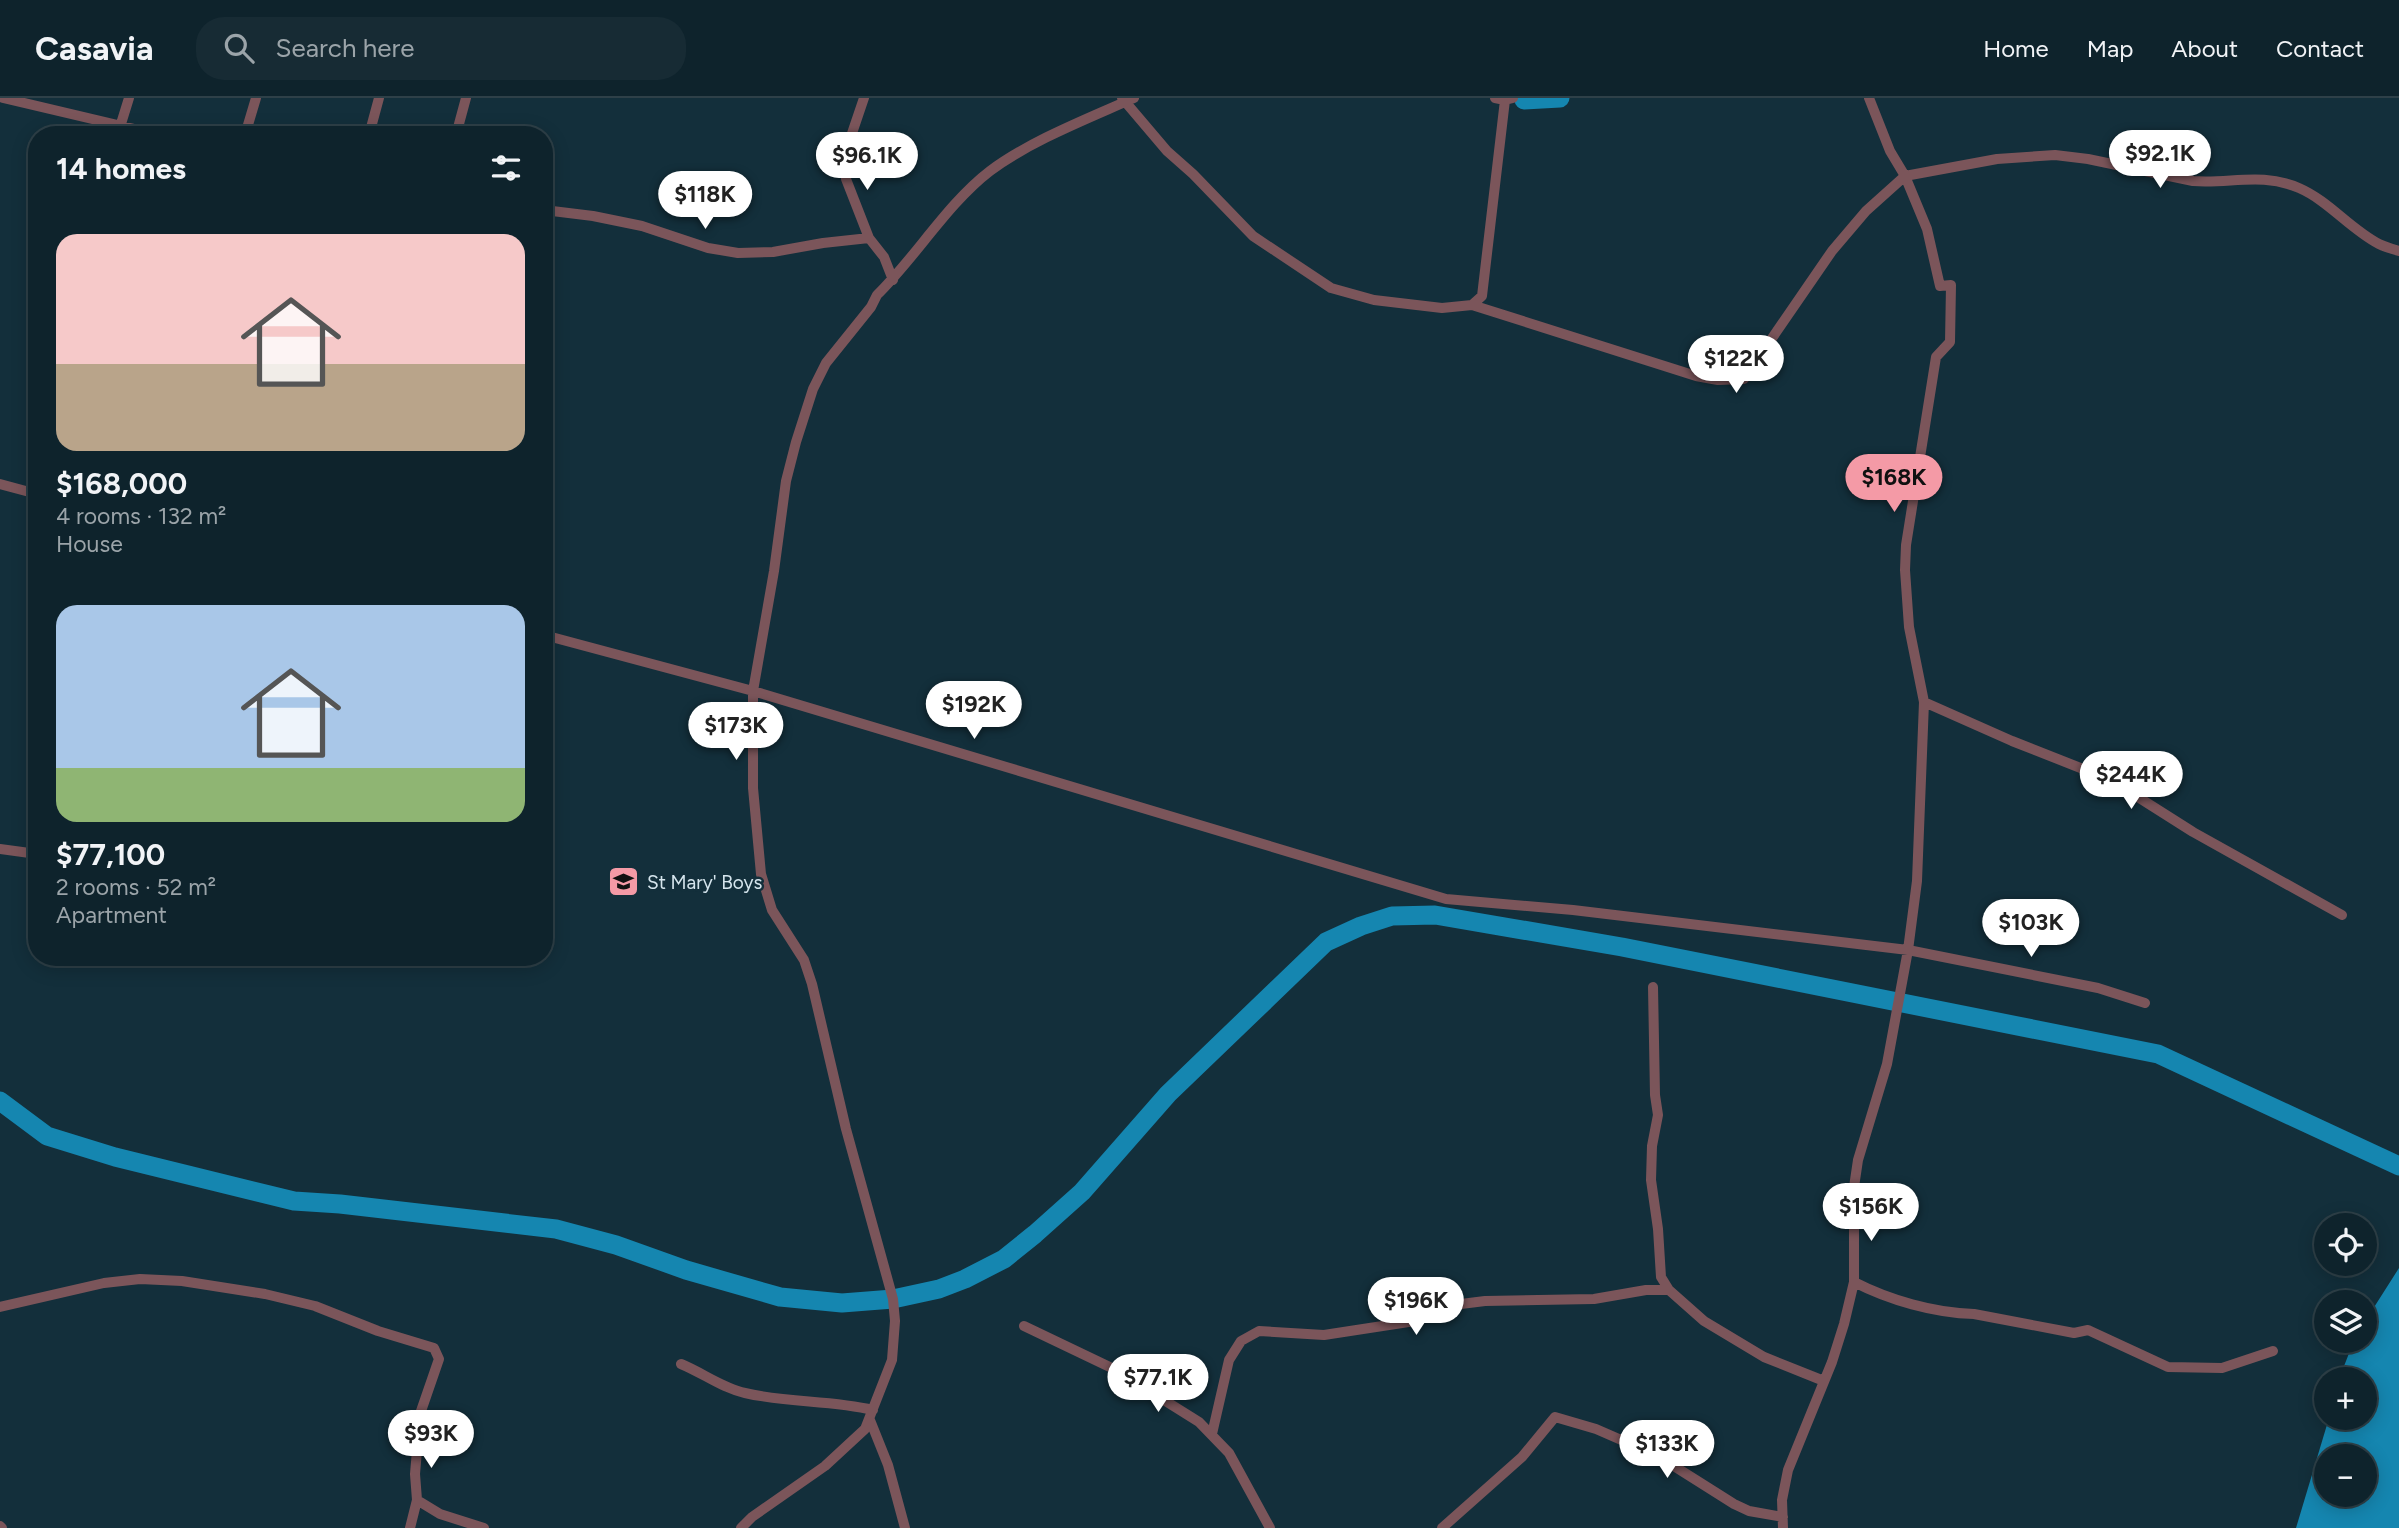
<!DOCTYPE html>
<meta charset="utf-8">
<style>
:root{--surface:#0e232c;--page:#172b34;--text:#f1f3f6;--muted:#9ba4a9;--line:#2e4048;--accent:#f49aa6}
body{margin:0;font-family:Figtree,sans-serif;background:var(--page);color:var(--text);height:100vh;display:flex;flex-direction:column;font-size:26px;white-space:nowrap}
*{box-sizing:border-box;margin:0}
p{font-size:23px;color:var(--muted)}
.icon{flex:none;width:38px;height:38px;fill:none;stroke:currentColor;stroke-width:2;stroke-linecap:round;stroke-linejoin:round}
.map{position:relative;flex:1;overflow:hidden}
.side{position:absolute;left:28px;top:28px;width:525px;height:840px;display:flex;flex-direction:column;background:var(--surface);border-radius:28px;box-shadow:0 4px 18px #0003,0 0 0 2px var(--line)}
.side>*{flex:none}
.controls{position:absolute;left:2314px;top:1115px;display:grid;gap:14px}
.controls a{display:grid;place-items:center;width:63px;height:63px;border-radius:50%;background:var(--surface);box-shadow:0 4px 18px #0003,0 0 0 2px var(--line);font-size:35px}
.price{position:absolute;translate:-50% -60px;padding:0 16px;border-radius:24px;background:#fff;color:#222;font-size:23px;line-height:46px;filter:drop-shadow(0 2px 4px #0008)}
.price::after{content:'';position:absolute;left:50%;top:42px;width:21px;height:16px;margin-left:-10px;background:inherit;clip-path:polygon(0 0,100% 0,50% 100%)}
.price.current{background:var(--accent);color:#111}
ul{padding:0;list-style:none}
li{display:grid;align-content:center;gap:14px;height:371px;padding:0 28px}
li span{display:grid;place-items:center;height:217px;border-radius:21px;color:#555}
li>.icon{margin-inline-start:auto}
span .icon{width:126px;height:126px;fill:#fffc;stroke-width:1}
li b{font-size:30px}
h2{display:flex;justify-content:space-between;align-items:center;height:84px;padding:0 28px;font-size:30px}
header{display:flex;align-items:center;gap:42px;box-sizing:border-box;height:98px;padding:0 35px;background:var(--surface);border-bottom:2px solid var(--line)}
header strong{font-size:33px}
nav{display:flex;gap:38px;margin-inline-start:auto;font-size:24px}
.search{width:490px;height:63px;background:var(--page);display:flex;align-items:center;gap:18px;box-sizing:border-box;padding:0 24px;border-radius:28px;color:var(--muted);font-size:26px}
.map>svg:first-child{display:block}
.water{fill:#1586b0;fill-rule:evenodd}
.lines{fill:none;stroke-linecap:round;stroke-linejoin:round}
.river{stroke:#1586b0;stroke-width:19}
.street{stroke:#7b555a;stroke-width:10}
.labels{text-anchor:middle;stroke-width:5;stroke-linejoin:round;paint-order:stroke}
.poi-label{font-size:19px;fill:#d5e5ed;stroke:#132f3b;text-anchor:start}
</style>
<header>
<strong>Casavia</strong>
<div class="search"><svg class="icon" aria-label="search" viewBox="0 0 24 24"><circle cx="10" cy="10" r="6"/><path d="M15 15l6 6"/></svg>Search here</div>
<nav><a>Home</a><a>Map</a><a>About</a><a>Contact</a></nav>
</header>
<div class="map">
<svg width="2399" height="1430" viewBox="0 0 2399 1430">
<rect width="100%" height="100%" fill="#132f3b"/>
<path class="water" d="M 2399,1170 L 2399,1430 L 2296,1430 L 2329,1320 L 2364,1320 L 2364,1281 L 2339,1281 L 2353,1245 L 2354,1243 L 2364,1242 L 2364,1225 ZM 2326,1358 L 2364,1358 L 2364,1396 L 2326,1396 Z"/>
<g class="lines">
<path class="river" d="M 1524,2 L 1560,0
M 0,1003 L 47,1038 L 115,1059 L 294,1103 L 340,1106 L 556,1131 L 616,1147 L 686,1172 L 780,1199 L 842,1205 L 893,1201 L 939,1191 L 965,1181 L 1004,1161 L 1035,1136 L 1082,1094 L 1168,996 L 1326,844 L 1361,828 L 1392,818 L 1435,817 L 1622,849 L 2158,956 L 2399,1068"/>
<path class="street" d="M 3,0 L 160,37
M 864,0 L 847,50 L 845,64 L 846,81 L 869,140 L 884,159 L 893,182
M 1122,0 L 1167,53 L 1193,76 L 1253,138 L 1331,190 L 1374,202 L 1442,210 L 1472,207 L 1482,198 L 1505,2
M 1495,0 L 1505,2 L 1513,0
M 120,29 L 129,0
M 245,37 L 256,0
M 369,37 L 379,0
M 456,37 L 466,0
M 544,112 L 593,118 L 642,128 L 708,150 L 738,155 L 773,154 L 823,145 L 869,140
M 1472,207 L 1696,278 L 1718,282 L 1744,281 L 1832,153 L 1866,113 L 1905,78 L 1997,61 L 2055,57 L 2088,61 L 2193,83 C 2230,86 2262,74 2299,90 C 2329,103 2350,131 2379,146 C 2385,149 2392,151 2399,153
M 0,386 L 37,396
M 544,537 L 753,593 L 1446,801 L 1573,812 L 1908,852 L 2098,890 L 2145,905
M 1924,604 L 2012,643 L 2111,682 L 2193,734 L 2342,817
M 0,751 L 37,756
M 1653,889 L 1655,997 L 1658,1017 L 1652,1048 L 1651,1082 L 1658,1131 L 1661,1179 L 1669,1192 L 1704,1223 L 1764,1259 L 1824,1283
M 1854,1184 C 1889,1202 1934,1215 1974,1216 L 2074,1235 L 2088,1232 L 2168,1269 L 2222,1270 L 2273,1253
M 0,1209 L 104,1185 L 140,1181 L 182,1183 L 265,1196 L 315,1208 L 378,1233 L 434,1250 L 439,1261 L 420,1316 L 415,1376 L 417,1402 L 410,1430
M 1024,1228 L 1116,1272 L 1199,1324 L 1229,1355 L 1270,1430
M 681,1266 C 703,1275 722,1290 745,1295 C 787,1305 831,1302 873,1312
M 870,1322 L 888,1367 L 905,1430
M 1212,1336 L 1229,1262 L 1241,1243 L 1259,1233 L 1324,1237 L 1415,1223 L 1461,1206 L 1485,1203 L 1594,1201 L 1646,1192 L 1669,1192
M 417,1402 L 440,1416 L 484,1430
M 0,1428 L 2,1430
M 741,1430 L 752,1419 L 825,1368 L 865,1331 L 892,1262 L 895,1223 L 893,1201 L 846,1031 L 812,886 L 804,862 L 772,812 L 761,776 L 753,690 L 753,593 L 774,473 L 786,383 L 796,344 L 813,291 L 826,265 L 871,209 L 877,197 C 915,160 948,105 990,73 C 1030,43 1087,21 1134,0
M 1442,1430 L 1522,1359 L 1555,1319 L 1596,1331 L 1658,1358 L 1734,1406 L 1749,1413 L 1783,1419
M 1783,1430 L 1782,1402 L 1788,1372 L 1832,1264 L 1844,1226 L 1854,1184 L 1854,1089 L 1858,1062 L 1887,966 L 1908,852 L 1917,783 L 1924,604 L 1909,529 L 1905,472 L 1906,447 L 1936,259 L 1950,244 L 1951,187 L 1940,188 L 1927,131 L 1905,78 L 1890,53 L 1869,0"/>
</g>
<defs>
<symbol id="school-square" viewBox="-11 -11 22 22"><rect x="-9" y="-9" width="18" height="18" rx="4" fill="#f49aa6" stroke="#132f3b"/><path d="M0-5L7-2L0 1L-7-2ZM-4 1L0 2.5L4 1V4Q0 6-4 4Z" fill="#111"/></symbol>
</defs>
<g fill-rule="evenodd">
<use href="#school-square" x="606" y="766" width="35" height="35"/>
</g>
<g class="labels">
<g class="poi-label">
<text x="647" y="791">St Mary' Boys</text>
</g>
</g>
</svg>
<div class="controls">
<a><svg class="icon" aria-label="locate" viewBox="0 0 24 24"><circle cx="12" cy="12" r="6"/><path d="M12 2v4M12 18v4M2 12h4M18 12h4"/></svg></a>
<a><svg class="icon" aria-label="layers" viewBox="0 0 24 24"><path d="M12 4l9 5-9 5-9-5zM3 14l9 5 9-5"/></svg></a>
<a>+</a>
<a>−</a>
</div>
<b class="price" style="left:2160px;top:92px">$92.1K</b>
<b class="price" style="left:867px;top:94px">$96.1K</b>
<b class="price" style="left:705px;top:133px">$118K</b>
<b class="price" style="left:1736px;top:297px">$122K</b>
<b class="price current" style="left:1894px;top:416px">$168K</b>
<b class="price" style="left:974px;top:643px">$192K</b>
<b class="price" style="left:736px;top:664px">$173K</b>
<b class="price" style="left:2131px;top:713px">$244K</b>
<b class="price" style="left:2031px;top:861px">$103K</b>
<b class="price" style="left:1871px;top:1145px">$156K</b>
<b class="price" style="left:1416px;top:1239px">$196K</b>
<b class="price" style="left:1158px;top:1316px">$77.1K</b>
<b class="price" style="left:431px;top:1372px">$93K</b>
<b class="price" style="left:1667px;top:1382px">$133K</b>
<section class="side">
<h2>14 homes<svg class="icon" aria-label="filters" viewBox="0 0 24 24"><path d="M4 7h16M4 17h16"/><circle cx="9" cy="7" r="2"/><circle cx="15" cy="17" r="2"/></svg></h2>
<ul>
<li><span style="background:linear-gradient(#f6c9c9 60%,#b9a48a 0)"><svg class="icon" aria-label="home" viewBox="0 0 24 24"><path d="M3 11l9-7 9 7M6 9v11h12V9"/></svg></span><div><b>$168,000</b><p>4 rooms · 132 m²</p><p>House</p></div></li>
<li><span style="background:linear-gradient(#a9c7e8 75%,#8fb573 0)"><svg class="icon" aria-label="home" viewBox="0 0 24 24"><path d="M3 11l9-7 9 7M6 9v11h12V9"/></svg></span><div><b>$77,100</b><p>2 rooms · 52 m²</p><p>Apartment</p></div></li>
</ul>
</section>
</div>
